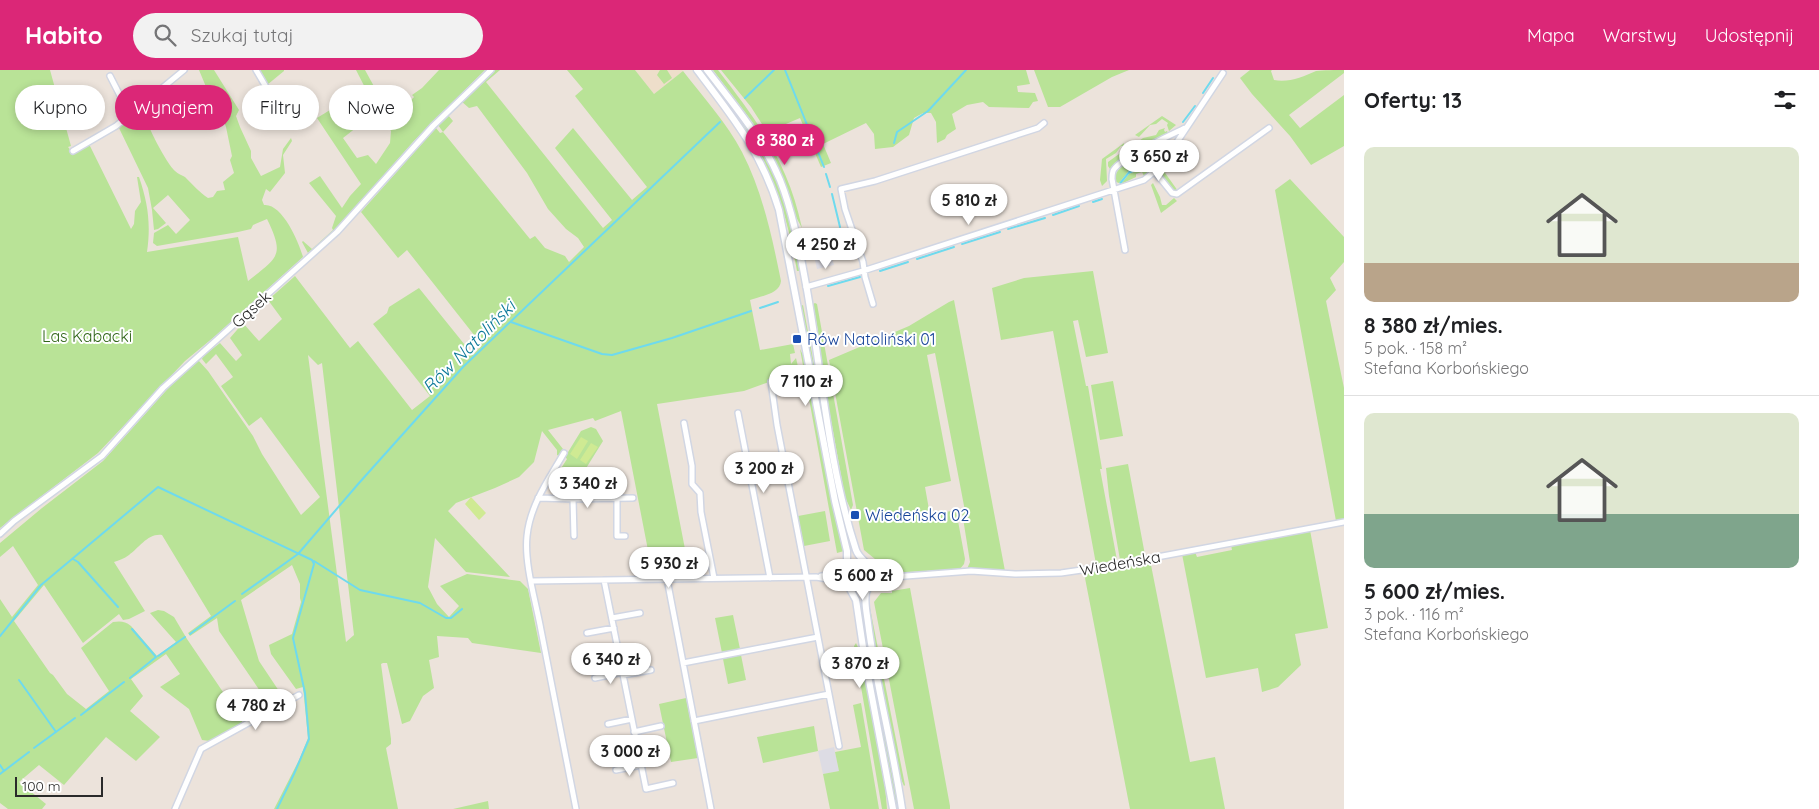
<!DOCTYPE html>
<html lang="pl">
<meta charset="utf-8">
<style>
:root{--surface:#fff;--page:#f2f2f2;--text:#202124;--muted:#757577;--line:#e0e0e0;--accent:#db2777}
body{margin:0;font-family:Quicksand,sans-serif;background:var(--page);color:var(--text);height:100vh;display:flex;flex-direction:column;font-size:19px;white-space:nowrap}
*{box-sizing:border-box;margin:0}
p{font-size:16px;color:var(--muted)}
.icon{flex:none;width:28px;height:28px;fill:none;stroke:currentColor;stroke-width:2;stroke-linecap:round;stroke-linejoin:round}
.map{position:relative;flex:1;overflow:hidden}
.sheet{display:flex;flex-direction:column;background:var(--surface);width:475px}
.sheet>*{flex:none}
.top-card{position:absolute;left:15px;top:15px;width:475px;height:45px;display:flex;gap:10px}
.scale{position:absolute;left:15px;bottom:12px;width:88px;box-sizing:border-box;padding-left:5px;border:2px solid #2a2a2a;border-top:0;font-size:14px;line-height:18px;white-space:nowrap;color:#2a2a2a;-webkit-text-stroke:4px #fff;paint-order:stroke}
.price{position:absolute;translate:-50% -42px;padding:0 11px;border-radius:18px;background:#fff;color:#222;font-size:16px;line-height:32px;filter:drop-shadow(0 1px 2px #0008)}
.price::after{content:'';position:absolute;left:50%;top:30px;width:15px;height:11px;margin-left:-8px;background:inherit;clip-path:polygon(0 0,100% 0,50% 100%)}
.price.selected{background:var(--accent);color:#fff}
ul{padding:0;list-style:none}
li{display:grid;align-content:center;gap:10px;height:265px;padding:0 20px}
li+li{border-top:1px solid var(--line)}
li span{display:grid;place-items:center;height:155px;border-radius:10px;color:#555}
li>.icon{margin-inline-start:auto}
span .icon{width:90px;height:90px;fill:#fffc;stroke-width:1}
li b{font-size:21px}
h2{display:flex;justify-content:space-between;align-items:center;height:60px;padding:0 20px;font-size:21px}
.pill{padding:0 18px;border-radius:22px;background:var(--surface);box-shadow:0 2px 8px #0003;font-size:18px;line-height:45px}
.pill.selected{background:var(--accent);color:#fff}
header{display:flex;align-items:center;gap:30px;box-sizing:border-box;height:70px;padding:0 25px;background:var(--accent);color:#fff}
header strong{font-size:24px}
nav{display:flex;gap:28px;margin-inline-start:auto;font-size:18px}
.search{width:350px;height:45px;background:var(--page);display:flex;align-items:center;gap:12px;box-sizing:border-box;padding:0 18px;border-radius:28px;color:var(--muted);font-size:19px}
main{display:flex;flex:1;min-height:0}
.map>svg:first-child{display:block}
.industrial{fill:#dddce4}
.education{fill:#eedeca}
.green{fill:#b9e397;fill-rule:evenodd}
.pitch{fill:#cfea93}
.water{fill:#6edaee}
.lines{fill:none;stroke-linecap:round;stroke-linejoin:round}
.stream{stroke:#6edaee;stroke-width:2}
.minor-casing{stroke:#d1d6e3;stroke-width:8}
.tertiary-casing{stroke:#d1d6e3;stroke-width:9}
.minor{stroke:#fff;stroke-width:5}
.tertiary{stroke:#fff;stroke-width:6}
.transit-dot{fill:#1a4fb4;stroke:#fff;stroke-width:2}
.labels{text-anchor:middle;stroke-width:4;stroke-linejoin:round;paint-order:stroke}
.street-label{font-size:16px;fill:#2a2a2a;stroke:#fff}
.park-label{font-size:16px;fill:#32661a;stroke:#fff}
.transit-label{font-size:16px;fill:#164399;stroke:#fff;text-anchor:start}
.water-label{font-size:18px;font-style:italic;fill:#0d799a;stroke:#fff}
</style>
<header>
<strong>Habito</strong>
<div class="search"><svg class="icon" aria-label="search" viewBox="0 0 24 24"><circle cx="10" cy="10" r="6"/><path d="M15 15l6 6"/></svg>Szukaj tutaj</div>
<nav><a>Mapa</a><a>Warstwy</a><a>Udostępnij</a></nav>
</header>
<main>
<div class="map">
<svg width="1344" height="739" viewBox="0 0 1344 739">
<rect width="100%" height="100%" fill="#ece3db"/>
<path class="industrial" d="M 831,185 L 834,195 L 817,199 L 815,190 Z
M 834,677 L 839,701 L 823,704 L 818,681 Z"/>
<path class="education" d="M 635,0 L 682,0 L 683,1 L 654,24 Z"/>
<path class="green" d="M 0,0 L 50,0 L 71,76 L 68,77 L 73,83 L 89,74 L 131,159 L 134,154 L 135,141 L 141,132 L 137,107 L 139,107 C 148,133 151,154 147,182 L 238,167 L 248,211 C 278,187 285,186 267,149 L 253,155 L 251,159 L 238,162 L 157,176 L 153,173 L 154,163 L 168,155 L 176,164 L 190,150 L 168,125 L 153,138 L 166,153 L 158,159 L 154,160 L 152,140 L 148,118 L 119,58 C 126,49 136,49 145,43 C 145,53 167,94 175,101 C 178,104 182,105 185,107 C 193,115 199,122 208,128 L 213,127 L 217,121 L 225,120 L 223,112 L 234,103 L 230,90 L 232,86 L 226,57 L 219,38 L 209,24 L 199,0 L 214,0 L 239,40 L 236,46 L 240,57 L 251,81 L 251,88 L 261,106 L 280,97 L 283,79 L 291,68 L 292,71 L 283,85 L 285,103 L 270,122 L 266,119 L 262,130 L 264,135 C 282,133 299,172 303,187 L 214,267 L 185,291 L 98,383 L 0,458 Z
M 258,0 L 284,0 L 284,1 L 267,15 Z
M 356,0 L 365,0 L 376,20 C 388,21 393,32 400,41 L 414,27 L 412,25 L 422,18 L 439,0 L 485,0 L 413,72 L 339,156 L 308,183 L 302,172 L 303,171 L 312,179 L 333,160 L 332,158 L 336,146 L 309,113 L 320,106 L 342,138 L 350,126 L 361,114 L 317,48 L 364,19 L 375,43 L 343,68 L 357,88 L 368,85 L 376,94 L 390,73 L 391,61 L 377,41 Z
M 495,0 L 500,0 L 486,12 L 603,158 L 612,150 L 555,78 L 573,58 L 632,130 L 647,117 L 575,26 L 583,19 L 567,0 L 635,0 L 654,24 L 683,1 C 703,27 727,53 742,82 C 763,123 772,167 781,211 C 780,224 761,226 750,230 L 760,280 L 793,274 L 795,283 L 790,284 L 791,294 L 796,288 L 799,301 L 744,321 L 657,334 L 690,505 L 653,506 L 621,341 L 595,351 L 593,348 L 548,360 L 563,379 L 559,386 L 557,385 L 557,380 L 542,361 L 534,392 L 519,407 L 495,418 L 456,433 L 448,441 L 510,507 L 466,502 L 435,468 L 428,517 L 437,534 L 449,547 L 459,536 L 440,516 L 467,504 L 520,511 L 528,519 L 541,583 L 472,573 L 468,568 L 437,566 L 439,587 L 429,590 L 434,618 L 423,626 L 410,651 L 402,654 L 387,593 L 383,593 L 381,594 L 391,669 L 391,674 L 386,678 L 398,739 L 274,739 L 299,690 L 308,668 L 303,617 L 296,619 L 271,584 L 269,575 L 292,564 L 301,532 L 300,528 L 300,514 L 292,495 L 241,530 L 259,591 L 285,630 L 271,637 L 219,561 L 217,548 L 190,566 L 188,563 L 211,546 L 162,465 C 148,463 139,478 129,485 C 124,489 119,490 114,492 L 145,541 L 129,549 L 123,550 L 119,544 L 83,573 L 44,515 L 14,551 L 50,603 L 53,605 L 67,624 L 86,639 L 109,621 L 81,578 L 113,552 C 120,551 125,551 131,556 L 157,586 L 176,572 L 150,543 L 158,540 L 164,541 L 174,547 L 187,569 L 242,650 L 242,654 L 210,671 L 202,670 L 189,639 L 160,617 L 180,604 L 166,584 L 131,609 L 143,626 L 130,641 L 160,667 L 136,691 L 106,667 L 64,715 L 39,695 L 19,712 L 46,734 L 42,739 L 8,739 L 0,733 L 0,529 L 12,547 L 38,515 L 13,476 L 0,487 L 0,473 L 42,438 L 103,391 L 172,314 L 198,290 L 208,301 L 253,366 L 262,384 L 301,445 L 320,427 L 261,347 L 249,356 L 221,316 L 233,307 L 216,284 L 206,294 L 202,289 L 203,286 L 220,273 L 236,291 L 242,285 L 230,268 L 243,253 L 259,271 L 282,249 L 268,230 L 295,206 L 350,278 L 358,271 L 412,340 L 430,326 L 373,254 L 387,243 L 389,237 L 419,218 L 473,285 L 482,275 L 407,180 L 398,188 L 361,142 L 436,58 L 440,63 L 443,62 L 438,55 L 448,45 L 453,51 L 443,62 L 530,169 L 535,166 L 545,178 L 565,186 L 569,192 L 584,177 L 578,168 L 566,159 L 548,139 L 527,103 L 477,36 L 469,38 L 461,31 ZM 308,285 L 318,295 L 322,293 L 354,565 L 346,572 Z
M 660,0 L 667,0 L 672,8 L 664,14 L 657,5 Z
M 701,0 L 703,0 C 732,38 763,74 780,119 C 790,145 794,173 800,201 L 797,201 C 789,156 777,111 753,71 C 738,46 719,23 701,0 Z
M 713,0 L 718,0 C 758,52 788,92 802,158 L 796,147 L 789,123 L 773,86 L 753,53 Z
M 721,0 L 1026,0 L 1030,14 L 1017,16 L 1018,22 L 1035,23 L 1038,31 L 1033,32 L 1029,38 L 989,37 L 983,32 L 967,35 L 952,44 L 956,59 L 947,65 L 945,69 L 937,73 L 936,52 L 931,43 L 923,43 L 914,48 L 909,65 L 893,77 L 875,79 L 874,64 L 866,53 L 823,74 L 831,93 L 821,97 L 800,48 L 767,62 L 751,37 Z
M 1034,0 L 1129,0 L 1112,7 L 1060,37 L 1048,37 Z
M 1250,0 L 1272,0 L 1271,1 L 1274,10 C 1288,13 1303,7 1316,1 C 1323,0 1336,0 1344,0 L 1344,3 L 1289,45 L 1300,58 L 1344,25 L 1344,76 L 1311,95 L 1290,66 L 1252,24 L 1240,8 Z
M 1162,46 L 1176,55 L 1169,61 L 1167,55 L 1168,53 L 1162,49 L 1156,54 L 1150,55 L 1139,67 L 1135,65 Z
M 1165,58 L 1164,60 L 1165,62 L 1167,61 L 1169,65 L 1146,75 L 1139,71 L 1143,68 L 1156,65 L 1159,60 Z
M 1124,73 L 1124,76 L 1121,76 L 1116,83 L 1106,89 L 1107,111 L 1102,116 L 1100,110 L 1102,89 Z
M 1160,75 L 1163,77 L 1136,92 L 1119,113 L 1116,112 L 1115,106 C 1120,92 1146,79 1160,75 Z
M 1126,79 L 1126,86 L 1112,99 L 1108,109 L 1110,99 L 1108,96 L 1108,92 Z
M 1165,79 L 1165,84 L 1163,87 L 1160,85 L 1157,86 L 1156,91 L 1159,93 L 1144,106 L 1142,102 L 1136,104 L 1136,107 L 1121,114 L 1129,104 L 1138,100 L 1147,90 L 1154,88 Z
M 1161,99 L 1163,100 L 1178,121 L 1173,121 L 1159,105 Z
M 1290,109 L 1344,167 L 1344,192 L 1330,208 L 1336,220 L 1326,231 L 1344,318 L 1344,449 L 1336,451 L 1275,120 Z
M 1153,113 L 1160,127 L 1162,135 L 1166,135 L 1174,128 L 1177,131 L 1161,143 L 1151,115 Z
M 1093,201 L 1108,283 L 1086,287 L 1078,250 L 1073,251 L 1086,316 L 1088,316 L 1102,399 L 1100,399 L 1117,490 L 1096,494 L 1053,261 L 1001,270 L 992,218 L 1024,208 Z
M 954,230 L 1005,501 L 967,499 L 970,492 L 962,442 L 965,441 L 935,283 L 927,285 L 951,411 L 925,417 L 930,445 L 956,440 L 965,489 L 964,494 L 960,499 L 892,503 L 887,498 L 886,489 L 875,489 L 864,480 L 829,290 L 909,256 L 949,232 Z
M 815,233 L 817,234 L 853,435 L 851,440 L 845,427 L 823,306 L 818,261 L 813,234 Z
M 803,235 L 838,423 L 852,479 L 850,480 L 836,422 L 801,236 Z
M 800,279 L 805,289 L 828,413 L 844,481 L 837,483 Z
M 1113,311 L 1123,366 L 1100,370 L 1091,315 Z
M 591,357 L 596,359 L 603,371 L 585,400 L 560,400 L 567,389 L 565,387 L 581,361 Z
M 1128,394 L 1145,485 L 1120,490 L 1109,426 L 1106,398 Z
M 825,441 L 830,471 L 804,476 L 798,446 Z
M 1310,460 L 1328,558 L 1295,564 L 1301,595 L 1278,617 L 1262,622 L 1258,598 L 1206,608 L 1182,484 L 1195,482 L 1197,487 L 1232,480 L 1231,475 Z
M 1150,490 L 1190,692 L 1215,687 L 1225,739 L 1130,739 L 1084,503 Z
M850 507a9 9 0 1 1 18 0a9 9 0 1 1-18 0Z
M 910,518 L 950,736 L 950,739 L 914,739 L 874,532 L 881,523 L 892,523 L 892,521 Z
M 862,533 L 867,575 L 899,739 L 896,739 L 867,579 L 860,534 Z
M 869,533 L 905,715 L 904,716 L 899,704 L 874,577 Z
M 733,545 L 740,579 L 722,583 L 715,548 Z
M 856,573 L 861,584 L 884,704 L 887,739 L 882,739 L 854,576 Z
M 741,585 L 746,610 L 728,614 L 723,589 Z
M 686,628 L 698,688 L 671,692 L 659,634 Z
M 861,633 L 879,739 L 830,739 L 823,704 L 839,701 L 835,682 L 861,677 L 853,635 Z
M 814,656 L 818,681 L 763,693 L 757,667 Z
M 488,731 L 489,739 L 453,739 Z"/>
<path class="pitch" d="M 581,367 L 588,371 L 577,389 L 570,384 Z
M 591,373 L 598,377 L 586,394 L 580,390 Z
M 471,427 L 486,443 L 479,450 L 465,434 Z"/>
<path class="water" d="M 1163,77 L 1165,79 L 1154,88 L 1147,90 L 1138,100 L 1129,104 L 1121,114 L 1119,113 L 1136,92 Z"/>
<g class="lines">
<path class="stream" d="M 785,0 L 824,97
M 1203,23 L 1213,8
M 745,28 L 774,0
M 1183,52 L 1195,36
M 894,73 L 897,62 L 928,41 L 966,0
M 826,104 L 830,117
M 832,124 L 840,157
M 1093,132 L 1102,129
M 1053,145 L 1079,136
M 1008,159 L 1045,148
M 962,174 L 1000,162
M 917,189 L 954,177
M 880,201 L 908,192
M 828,216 L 860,207
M 760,238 L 778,232
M 511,252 L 602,284 L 612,285 L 672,268 L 751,241
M 73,489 L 78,492 L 118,537
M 314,491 L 360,520 L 420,533 L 446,548 L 451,548 L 462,539
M 242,524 L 298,484 L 359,413 L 463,297 L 720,52
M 190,564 L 235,531
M 0,566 L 41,515 L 158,417 L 312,490 L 314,494 L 293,568 L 305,623 L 309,669 L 294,704 L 277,739
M 158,586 L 185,567
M 130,608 L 156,587 L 132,559
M 19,610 L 56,662
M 81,645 L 124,612
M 34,678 L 75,648
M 0,695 L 4,701
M 0,704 L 29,682"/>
<defs>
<path id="minor" d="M 256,0 L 266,17
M 110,6 L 130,45
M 1161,70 L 1168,76 L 1170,82
M 73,81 L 116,56 L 184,0
M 1155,102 L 1172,123 L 1177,124 L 1269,58
M 1125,180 L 1112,109 C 1112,107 1112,104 1113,101 C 1118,89 1171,65 1185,58
M 806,217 L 863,201 L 1144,110 L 1161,96 L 1223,3
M 873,234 L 865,207 L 863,192 L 845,139 L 841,119 L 875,111 L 1038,58 L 1044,53
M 771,312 L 777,355 L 839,676
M 738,343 L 770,508
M 684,353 L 692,396 L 692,414 L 700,423 L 701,442 L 714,508
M 564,383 C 549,409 530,435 527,466 C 524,494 536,532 541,560 C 553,620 564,679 576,739
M 538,428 L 573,429 L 633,428
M 617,428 L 617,466 L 625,466
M 573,429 L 574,466
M 0,464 L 14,451 L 102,386 L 163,318 L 337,162 L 433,56 L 491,0
M 871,498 C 878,502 885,503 893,507
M 821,506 L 844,503
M 667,509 L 711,739
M 604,510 L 646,719 L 673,713
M 532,511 L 816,507 L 845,512
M 871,514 L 893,507 L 971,501 L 1015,504 L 1061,503 L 1109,496 L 1344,452
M 612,548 L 640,543
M 587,563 L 614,558
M 683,593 L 818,567
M 623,605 L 651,600
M 595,608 L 623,602
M 694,651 L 829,624
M 608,654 L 632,649
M 634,662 L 661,656
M 616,700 L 641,695
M 175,739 L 201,679 L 299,625"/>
<path id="tertiary" d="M 697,0 C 733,47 762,83 779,140 L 835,431 L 847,481 L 847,493 L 844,508 L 856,530 L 864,584 L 893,739
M 707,0 C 734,35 763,69 780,110 C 794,145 800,183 807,220 C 822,306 829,398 856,480 C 859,489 869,493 872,501 C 875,510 868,515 866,523 C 864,532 867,544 868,553 C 876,616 893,677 902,739"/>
</defs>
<use href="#minor" class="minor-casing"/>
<use href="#tertiary" class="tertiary-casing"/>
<use href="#minor" class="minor"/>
<use href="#tertiary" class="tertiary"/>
</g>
<g class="transit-dot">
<rect x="792" y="264" width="10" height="10" rx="2.5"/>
<rect x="850" y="440" width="10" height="10" rx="2.5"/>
</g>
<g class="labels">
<g class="street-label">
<text transform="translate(251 239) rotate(-42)" y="6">Gąsek</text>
<text transform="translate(1120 493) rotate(-10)" y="6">Wiedeńska</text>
</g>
<g class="park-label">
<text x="87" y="272">Las Kabacki</text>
</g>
<g class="transit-label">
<text x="807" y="275">Rów Natoliński 01</text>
<text x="865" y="451">Wiedeńska 02</text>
</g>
<g class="water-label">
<text transform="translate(469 277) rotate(-45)" y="6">Rów Natoliński</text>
</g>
</g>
</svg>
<div class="scale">100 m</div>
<b class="price selected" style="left:785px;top:96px">8 380 zł</b>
<b class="price" style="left:1159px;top:112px">3 650 zł</b>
<b class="price" style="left:969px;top:156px">5 810 zł</b>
<b class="price" style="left:826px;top:200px">4 250 zł</b>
<b class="price" style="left:806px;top:337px">7 110 zł</b>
<b class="price" style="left:764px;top:424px">3 200 zł</b>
<b class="price" style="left:588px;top:439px">3 340 zł</b>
<b class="price" style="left:669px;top:519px">5 930 zł</b>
<b class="price" style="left:863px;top:531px">5 600 zł</b>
<b class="price" style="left:611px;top:615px">6 340 zł</b>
<b class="price" style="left:860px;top:619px">3 870 zł</b>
<b class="price" style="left:256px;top:661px">4 780 zł</b>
<b class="price" style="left:630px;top:707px">3 000 zł</b>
<div class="top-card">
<a class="pill">Kupno</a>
<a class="pill selected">Wynajem</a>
<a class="pill">Filtry</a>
<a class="pill">Nowe</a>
</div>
</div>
<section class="sheet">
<h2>Oferty: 13<svg class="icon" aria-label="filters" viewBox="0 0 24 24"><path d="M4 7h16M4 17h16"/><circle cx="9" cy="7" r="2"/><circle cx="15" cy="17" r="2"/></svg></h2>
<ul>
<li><span style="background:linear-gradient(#dfe7d0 75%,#b9a48a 0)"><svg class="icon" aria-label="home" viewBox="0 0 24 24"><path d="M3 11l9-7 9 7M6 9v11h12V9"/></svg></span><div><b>8 380 zł/mies.</b><p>5 pok. · 158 m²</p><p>Stefana Korbońskiego</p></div></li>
<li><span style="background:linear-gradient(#dfe7d0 65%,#7fa58c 0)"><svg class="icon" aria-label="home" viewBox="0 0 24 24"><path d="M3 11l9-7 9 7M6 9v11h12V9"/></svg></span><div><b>5 600 zł/mies.</b><p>3 pok. · 116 m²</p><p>Stefana Korbońskiego</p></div></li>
</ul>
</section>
</main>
